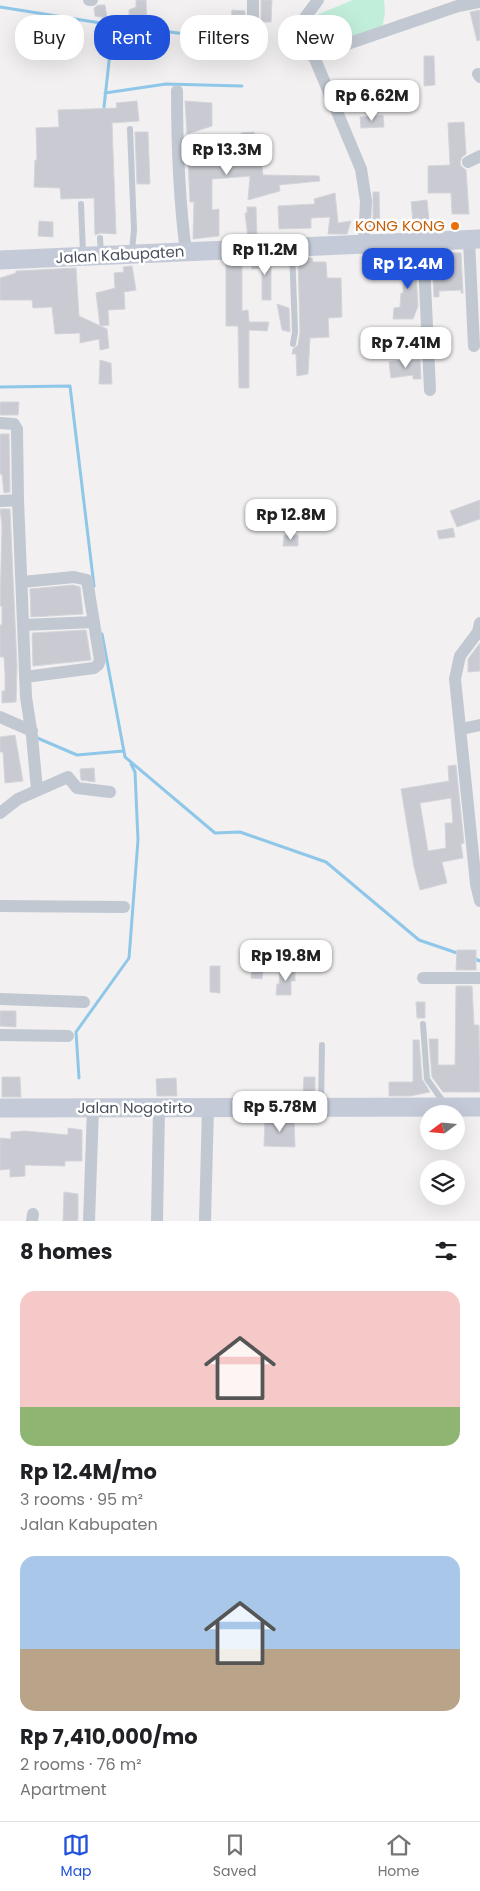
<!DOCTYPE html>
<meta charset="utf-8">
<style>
:root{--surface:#fff;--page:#f2f2f2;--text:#202124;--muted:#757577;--line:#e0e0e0;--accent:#2052dc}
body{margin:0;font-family:Poppins,sans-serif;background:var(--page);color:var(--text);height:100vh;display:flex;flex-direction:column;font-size:19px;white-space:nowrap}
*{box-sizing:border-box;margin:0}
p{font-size:16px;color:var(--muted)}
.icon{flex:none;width:28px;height:28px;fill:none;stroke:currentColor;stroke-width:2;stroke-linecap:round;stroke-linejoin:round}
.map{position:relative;height:1221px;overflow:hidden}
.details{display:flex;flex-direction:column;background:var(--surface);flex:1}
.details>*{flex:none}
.banner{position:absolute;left:15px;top:15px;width:450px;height:45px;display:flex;gap:10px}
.needle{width:32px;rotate:254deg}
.buttons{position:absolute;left:420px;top:1105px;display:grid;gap:10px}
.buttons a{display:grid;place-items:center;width:45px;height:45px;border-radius:50%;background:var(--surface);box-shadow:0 5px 20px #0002;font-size:25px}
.price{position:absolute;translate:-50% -42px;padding:0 11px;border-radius:10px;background:#fff;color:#222;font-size:16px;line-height:32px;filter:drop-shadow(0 1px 2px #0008)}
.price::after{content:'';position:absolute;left:50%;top:30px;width:15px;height:11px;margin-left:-8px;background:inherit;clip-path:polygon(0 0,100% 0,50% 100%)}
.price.active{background:var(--accent);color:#fff}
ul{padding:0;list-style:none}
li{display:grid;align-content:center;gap:10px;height:265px;padding:0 20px}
li span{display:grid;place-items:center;height:155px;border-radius:15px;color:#555}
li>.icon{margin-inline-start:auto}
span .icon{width:90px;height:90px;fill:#fffc;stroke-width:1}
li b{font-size:21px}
h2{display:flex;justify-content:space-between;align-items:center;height:60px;padding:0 20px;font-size:21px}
.pill{padding:0 18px;border-radius:20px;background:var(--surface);box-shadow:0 5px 20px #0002;font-size:18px;line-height:45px}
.pill.active{background:var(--accent);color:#fff}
.dock{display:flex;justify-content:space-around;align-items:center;height:70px;border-top:1px solid var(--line);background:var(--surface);font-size:14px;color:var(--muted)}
.dock a{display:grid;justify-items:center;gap:2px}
.dock .active{color:var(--accent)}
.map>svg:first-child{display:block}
.green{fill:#c1eeda}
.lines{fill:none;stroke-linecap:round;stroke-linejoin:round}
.stream{stroke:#8fc7e9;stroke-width:3}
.building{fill:#cacbd2;stroke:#d4d5db;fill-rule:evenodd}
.lane{stroke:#c1c8d1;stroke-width:6}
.street{stroke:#c1c8d1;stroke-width:12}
.secondary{stroke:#c4cad8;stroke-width:19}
.food-dot{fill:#e8710a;stroke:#fff;stroke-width:2}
.labels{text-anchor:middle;stroke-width:5;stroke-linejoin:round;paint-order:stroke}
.food-label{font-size:15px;fill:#c56008;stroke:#fff;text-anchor:end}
.street-label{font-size:15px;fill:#49505d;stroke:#fff}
</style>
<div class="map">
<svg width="480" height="1221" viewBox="0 0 480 1221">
<rect width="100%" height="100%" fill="#f2f0f0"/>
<path class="green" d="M 353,0 L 384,0 L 385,13 L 381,34 L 318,49 L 309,18 Z"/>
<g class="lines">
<path class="stream" d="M 0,7 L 113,25 L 104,107
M 113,25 L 194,35 L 218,24
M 105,93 L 166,84 L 242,86
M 0,387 L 70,386 L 94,586
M 102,634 L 125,757 L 215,833 L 240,832 L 326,862 L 419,940 L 460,954
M 35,737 L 77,755 L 123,751
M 473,958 L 480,961
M 79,1078 L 76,1032 L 129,958 L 138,840 L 135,772 L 131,764"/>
</g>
<path class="building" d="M 136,0 L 146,0 L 147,20 L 129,19 L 129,10 L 136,7 Z
M 261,0 L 272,0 L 271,22 L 261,22 Z
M 98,5 L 105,5 L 107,18 L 95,16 L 94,8 Z
M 232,10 L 245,11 L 245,20 L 231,19 Z
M 480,10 L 480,40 L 477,41 L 470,12 Z
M 424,56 L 434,56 L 435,85 L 424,86 Z
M 137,101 L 139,121 L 112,123 L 116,234 L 100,233 L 95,235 L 94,198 L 61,199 L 60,188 L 34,187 L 35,160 L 37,160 L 36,128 L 59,127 L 58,110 L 117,108 L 116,103 Z
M 185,101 L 212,103 L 212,126 L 187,134 Z
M 383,115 L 384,127 L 361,128 L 360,117 Z
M 464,122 L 466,154 L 462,157 L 460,162 L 461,166 L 466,170 L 469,214 L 452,214 L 451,193 L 428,193 L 428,166 L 450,165 L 448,123 Z
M 135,132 L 148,132 L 150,184 L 137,184 Z
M 254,132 L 256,147 L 260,147 L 263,175 L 319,176 L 320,181 L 279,185 L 280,191 L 248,200 L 250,176 L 212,179 L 212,210 L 219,209 L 219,236 L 193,239 L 194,202 L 190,202 L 187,136 L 212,135 L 212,140 L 242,142 L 241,133 Z
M 373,192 L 379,192 L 380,232 L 373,232 Z
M 335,193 L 338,223 L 351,221 L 347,234 L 328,234 L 330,217 L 311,218 L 311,228 L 279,229 L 278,206 L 315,204 L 314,199 Z
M 427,200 L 429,220 L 413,221 L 411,202 Z
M 247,207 L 256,207 L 257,238 L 248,238 L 245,213 L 247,213 Z
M 39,221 L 53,222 L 53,237 L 38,236 Z
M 432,252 L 461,253 L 463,293 L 461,293 L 461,290 L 439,291 L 439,297 L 434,297 Z
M 415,253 L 418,306 L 413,319 L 393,319 L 394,308 L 400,307 L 401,293 L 403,293 L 404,260 L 401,260 L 400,254 Z
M 298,258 L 312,258 L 313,262 L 326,262 L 327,278 L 341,278 L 342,317 L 328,318 L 329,337 L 310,338 L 308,374 L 297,376 L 296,354 L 292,354 L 293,349 L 298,345 L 300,332 Z
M 271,259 L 271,300 L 262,300 L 262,268 L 252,269 L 251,260 Z
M 226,263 L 242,263 L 242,311 L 248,310 L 249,322 L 269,322 L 267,331 L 249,330 L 249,388 L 239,388 L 238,326 L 226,326 Z
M 132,266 L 136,290 L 124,292 L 125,309 L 108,310 L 109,325 L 100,326 L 96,293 L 115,288 L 114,273 L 124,272 L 123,267 Z
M 76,268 L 79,316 L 107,329 L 109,348 L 100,350 L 99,339 L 80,343 L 80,333 L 55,334 L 52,307 L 33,308 L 32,300 L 0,300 L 0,278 L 16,273 L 16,271 Z
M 277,304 L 289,308 L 290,332 L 282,330 Z
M 100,360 L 111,363 L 112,384 L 99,384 Z
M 402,360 L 420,360 L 421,379 L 413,379 L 413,375 L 391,378 L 389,362 Z
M 0,402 L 19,402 L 18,415 L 0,415 Z
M 0,434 L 9,434 L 10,492 L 4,493 L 2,474 L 0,474 Z
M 480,500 L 480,519 L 457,527 L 450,511 Z
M 0,509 L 10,509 L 17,666 L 16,702 L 2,703 L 2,691 L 5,691 L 5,674 L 4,657 L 0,657 L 0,625 L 2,625 L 2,606 L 0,606 L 2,526 Z
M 453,528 L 455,537 L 439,539 L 437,531 Z
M 284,535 L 298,535 L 298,546 L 283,546 Z
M 73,585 L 80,587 L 83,614 L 31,617 L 30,589 Z
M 86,630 L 91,660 L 33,666 L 32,633 Z
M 480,643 L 480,671 L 468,672 L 468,659 Z
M 15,735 L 23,781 L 5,783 L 3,752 L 0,752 L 0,737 Z
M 456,765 L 464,843 L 461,844 L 463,858 L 442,862 L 447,883 L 420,890 L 414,867 L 401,789 L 449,781 L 448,766 ZM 451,798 L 453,823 L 445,823 L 446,848 L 428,851 L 420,803 Z
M 94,768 L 95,782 L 81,780 L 80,769 Z
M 457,950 L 476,950 L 476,970 L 456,970 Z
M 210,966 L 220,966 L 220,993 L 210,992 Z
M 252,967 L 263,968 L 262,979 L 251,978 Z
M 280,969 L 295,969 L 295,981 L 291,981 L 291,995 L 276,995 L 277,984 L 279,984 Z
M 456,986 L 472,986 L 474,1025 L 479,1025 L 480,1092 L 443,1092 L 432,1077 L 429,1039 L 438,1039 L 438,1065 L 455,1065 Z
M 416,1002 L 425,1002 L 425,1018 L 417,1018 Z
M 0,1011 L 16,1011 L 16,1027 L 0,1026 Z
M 413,1040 L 419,1040 L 422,1079 L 430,1092 L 410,1096 L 389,1096 L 389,1082 L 413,1082 Z
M 2,1077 L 20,1077 L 21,1097 L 2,1097 Z
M 304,1077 L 315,1077 L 315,1096 L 303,1096 Z
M 176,1078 L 177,1096 L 157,1096 L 156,1079 Z
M 265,1119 L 294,1119 L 295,1147 L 264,1146 Z
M 68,1128 L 82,1130 L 82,1161 L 65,1161 L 65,1166 L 25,1165 L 25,1176 L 10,1177 L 10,1169 L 0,1170 L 0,1138 L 11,1139 L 11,1132 L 25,1131 L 68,1135 Z
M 64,1192 L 78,1194 L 78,1221 L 63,1221 Z"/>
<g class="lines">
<path class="lane" d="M 130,129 L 134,230 L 132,251
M 81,204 L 83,253
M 100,238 L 101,254
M 292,249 L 295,332 L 293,344
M 423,1024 L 427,1079 L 442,1100 L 442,1106
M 321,1106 L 322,1045"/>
<path class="street" d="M 89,0 L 92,0
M 318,0 L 304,19 L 307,40 L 361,169 L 366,201 L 364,243
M 253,22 L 253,0
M 312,56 L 458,6 L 480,2
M 478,74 L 480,77
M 177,91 C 177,145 179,199 186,252
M 468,162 L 480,156
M 469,240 L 474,346
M 423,242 L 430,390
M 0,423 L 14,424 L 17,429 L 18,500
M 0,501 L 18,500 L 26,697 L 32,736 L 37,790
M 22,582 L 74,577 L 87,580 L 100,660 L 98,665 L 94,668 L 25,677
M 480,623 L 478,632 L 460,656 L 455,679 L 476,884 L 480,901
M 24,625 L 94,622
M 0,717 L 32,731
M 461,729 L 480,725
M 0,813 L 18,799 L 68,777 L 77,788 L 110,792
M 0,906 L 124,907
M 423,978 L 480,978
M 0,999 L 84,1002
M 0,1035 L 68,1036
M 32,1221 L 33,1214
M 89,1221 L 93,1108
M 157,1221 L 159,1108
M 205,1221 L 208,1108"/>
<path class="secondary" d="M 0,260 L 480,239
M 0,1108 L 480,1107"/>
</g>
<circle class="food-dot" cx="455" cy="226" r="5"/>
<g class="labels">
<g class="food-label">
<text x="445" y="231">KONG KONG</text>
</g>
<g class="street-label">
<text transform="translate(120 255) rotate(-3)" y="5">Jalan Kabupaten</text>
<text x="135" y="1113">Jalan Nogotirto</text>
</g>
</g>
</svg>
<div class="buttons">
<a><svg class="needle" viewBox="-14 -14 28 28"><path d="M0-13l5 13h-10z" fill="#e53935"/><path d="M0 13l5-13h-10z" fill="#757577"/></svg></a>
<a><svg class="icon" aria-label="layers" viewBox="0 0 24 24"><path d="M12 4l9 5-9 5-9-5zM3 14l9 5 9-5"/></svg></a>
</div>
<b class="price" style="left:372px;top:122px">Rp 6.62M</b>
<b class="price" style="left:227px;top:176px">Rp 13.3M</b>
<b class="price" style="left:265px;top:276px">Rp 11.2M</b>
<b class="price active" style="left:408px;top:290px">Rp 12.4M</b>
<b class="price" style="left:406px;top:369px">Rp 7.41M</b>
<b class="price" style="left:291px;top:541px">Rp 12.8M</b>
<b class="price" style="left:286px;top:982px">Rp 19.8M</b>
<b class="price" style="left:280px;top:1133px">Rp 5.78M</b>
<div class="banner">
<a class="pill">Buy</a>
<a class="pill active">Rent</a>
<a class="pill">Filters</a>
<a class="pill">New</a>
</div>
</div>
<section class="details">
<h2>8 homes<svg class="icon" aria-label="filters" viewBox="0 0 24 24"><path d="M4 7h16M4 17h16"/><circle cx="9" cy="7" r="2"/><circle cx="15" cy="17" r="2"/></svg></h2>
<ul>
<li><span style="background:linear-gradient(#f6c9c9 75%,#8fb573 0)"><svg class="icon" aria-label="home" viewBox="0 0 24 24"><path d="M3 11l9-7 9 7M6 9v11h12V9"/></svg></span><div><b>Rp 12.4M/mo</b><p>3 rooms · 95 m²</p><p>Jalan Kabupaten</p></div></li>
<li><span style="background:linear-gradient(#a9c7e8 60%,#b9a48a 0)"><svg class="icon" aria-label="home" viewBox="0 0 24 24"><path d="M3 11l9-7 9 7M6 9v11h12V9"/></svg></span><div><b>Rp 7,410,000/mo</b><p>2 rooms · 76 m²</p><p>Apartment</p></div></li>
</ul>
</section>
<nav class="dock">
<a class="active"><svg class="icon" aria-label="map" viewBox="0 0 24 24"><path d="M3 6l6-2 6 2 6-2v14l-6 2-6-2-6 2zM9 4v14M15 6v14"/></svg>Map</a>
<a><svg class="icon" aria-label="saved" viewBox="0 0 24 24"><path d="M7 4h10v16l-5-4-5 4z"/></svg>Saved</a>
<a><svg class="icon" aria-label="home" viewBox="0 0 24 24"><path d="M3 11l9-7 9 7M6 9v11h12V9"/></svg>Home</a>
</nav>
